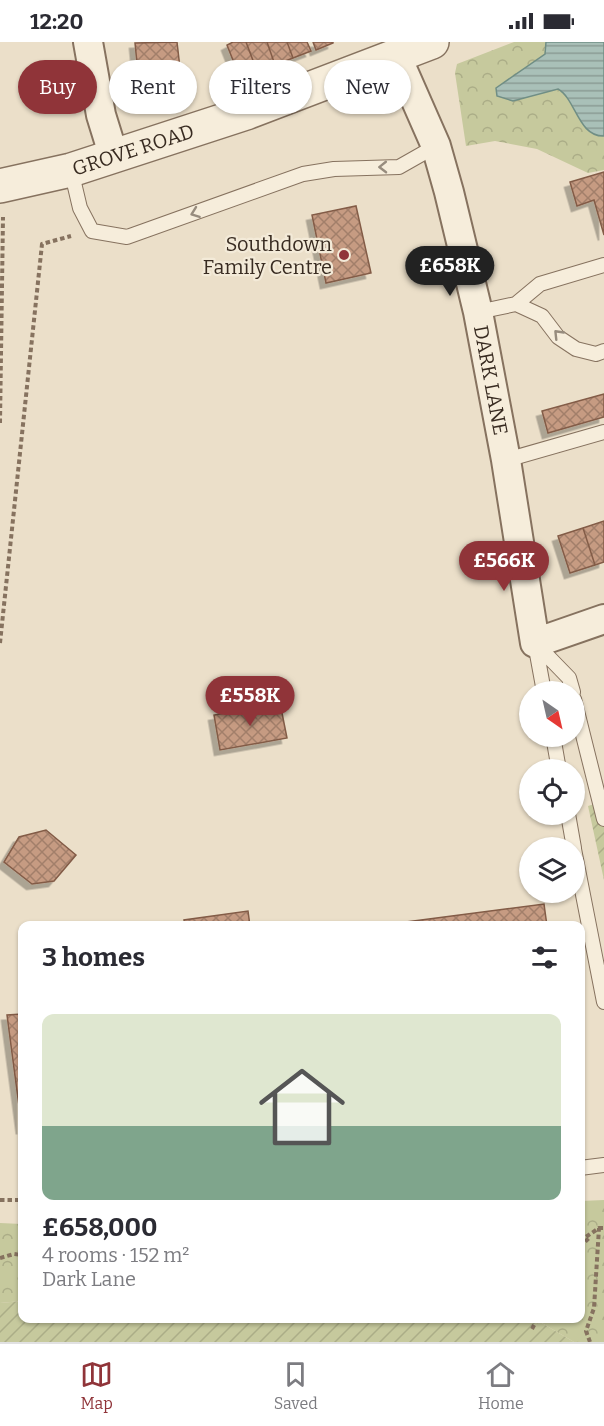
<!DOCTYPE html>
<meta charset="utf-8">
<style>
:root{--surface:#fff;--page:#f2f2f3;--text:#2b2b33;--muted:#7c7c81;--line:#e1e1e2;--accent:#903439}
body{margin:0;font-family:Bitter,serif;background:var(--page);color:var(--text);height:100vh;display:flex;flex-direction:column;font-size:22px;white-space:nowrap}
*{box-sizing:border-box;margin:0}
p{font-size:20px;color:var(--muted)}
.icon{flex:none;width:33px;height:33px;fill:none;stroke:currentColor;stroke-width:2;stroke-linecap:round;stroke-linejoin:round}
.map{position:relative;flex:1;overflow:hidden}
.sheet{position:absolute;left:18px;top:879px;width:567px;height:402px;display:flex;flex-direction:column;background:var(--surface);border-radius:12px;box-shadow:0 2px 4px #0004}
.sheet>*{flex:none}
.top-card{position:absolute;left:18px;top:18px;width:568px;height:54px;display:flex;gap:12px}
.needle{width:39px;rotate:146deg}
.controls{position:absolute;left:519px;top:639px;display:grid;gap:12px}
.controls a{display:grid;place-items:center;width:66px;height:66px;border-radius:50%;background:var(--surface);box-shadow:0 2px 4px #0004;font-size:30px}
.price{position:absolute;translate:-50% -51px;padding:0 14px;border-radius:21px;background:var(--accent);color:#fff;font-size:20px;line-height:39px;filter:drop-shadow(0 2px 3px #0008)}
.price::after{content:'';position:absolute;left:50%;top:36px;width:18px;height:14px;margin-left:-9px;background:inherit;clip-path:polygon(0 0,100% 0,50% 100%)}
.price.current{background:#222;color:#fff}
ul{padding:0;list-style:none}
li{display:grid;align-content:center;gap:12px;height:318px;padding:0 24px}
li span{display:grid;place-items:center;height:186px;border-radius:12px;color:#555}
li>.icon{margin-inline-start:auto}
span .icon{width:108px;height:108px;fill:#fffc;stroke-width:1}
li b{font-size:26px}
h2{display:flex;justify-content:space-between;align-items:center;height:72px;padding:0 24px;font-size:26px}
.tag{padding:0 21px;border-radius:27px;background:var(--surface);box-shadow:0 2px 4px #0004;font-size:21px;line-height:54px}
.tag.current{background:var(--accent);color:#fff}
.status{display:flex;justify-content:space-between;align-items:center;height:42px;padding:0 30px;background:var(--surface);direction:ltr}
.status svg{height:16px;fill:currentColor}
.tabs{display:flex;justify-content:space-around;align-items:center;height:84px;border-top:2px solid var(--line);background:var(--surface);font-size:16px;color:var(--muted)}
.tabs a{display:grid;justify-items:center;gap:3px}
.tabs .current{color:var(--accent)}
.map>svg:first-child{display:block}
.forest{fill:url(#forest-crowns)}
.garden{fill:url(#garden-furrows)}
.water{fill:url(#water-rules);stroke:#708e85;stroke-width:1.5}
.building{fill:url(#building-cross-hatch);stroke:#835c47;stroke-width:1.5;filter:url(#shadow)}
.lines{fill:none;stroke-linecap:round;stroke-linejoin:round}
.service-casing{stroke:#86725f;stroke-width:16}
.minor-casing{stroke:#86725f;stroke-width:32}
.tertiary-casing{stroke:#86725f;stroke-width:36}
.path{stroke:#86725f;stroke-width:4;stroke-dasharray:4.5 3;stroke-linecap:butt}
.service{stroke:#f6eddb;stroke-width:14}
.minor{stroke:#f6eddb;stroke-width:28}
.tertiary{stroke:#f6eddb;stroke-width:33}
.oneway{stroke:#978c7e}
.poi-dot{fill:#903439;stroke:#f3ead8;stroke-width:2}
.labels{text-anchor:middle;stroke-width:4.5;stroke-linejoin:round;paint-order:stroke}
.street-label{font-size:20px;fill:#382b21;stroke:#f3ead8}
.poi-label{font-size:20px;fill:#382b21;stroke:#f3ead8;text-anchor:end}
</style>
<div class="status"><b>12:20</b><svg viewBox="0 0 49 12"><path d="M0 12V9h3v3zM5 12V6h3v6zM10 12V3h3v9zM15 12V0h3v12zM26 1h20v11H26zM47 4h2v5h-2z"/></svg></div>
<div class="map">
<svg width="604" height="1300" viewBox="0 0 604 1300">
<defs>
<pattern id="forest-crowns" width="20" height="18" patternUnits="userSpaceOnUse" patternTransform="scale(1.5)"><rect width="20" height="18" fill="#c6c99d"/><path d="M2 6a3 3 0 1 1 6 0M12 15a3 3 0 1 1 6 0" fill="none" stroke="#abad87"/></pattern>
<pattern id="garden-furrows" width="10" height="10" patternUnits="userSpaceOnUse" patternTransform="scale(1.5)"><rect width="10" height="10" fill="#c6c99d"/><path d="M-1 1l2-2M0 10L10 0M9 11l2-2" fill="none" stroke="#abad87"/></pattern>
<pattern id="water-rules" width="6" height="5" patternUnits="userSpaceOnUse" patternTransform="scale(1.5)"><rect width="6" height="5" fill="#a9c0b8"/><path d="M0 2.5h6" fill="none" stroke="#8b9c95"/></pattern>
<pattern id="building-cross-hatch" width="8" height="8" patternUnits="userSpaceOnUse" patternTransform="scale(1.5)"><rect width="8" height="8" fill="#c69b82"/><path d="M0 0l8 8M0 8l8-8" fill="none" stroke="#a27f6a"/></pattern>
<filter id="shadow"><feDropShadow dx="-5.5" dy="5.5" stdDeviation="0" flood-color="#0004"/></filter>
</defs>
<rect width="100%" height="100%" fill="#ebdfc9"/>
<path class="forest" d="M 514,0 L 604,0 L 604,128 L 588,131 L 537,107 L 495,99 L 466,104 L 455,31 L 457,22 Z
M 604,1158 L 604,1300 L 574,1300 L 535,1277 L 580,1276 L 581,1159 Z
M 0,1181 L 22,1182 L 22,1259 L 0,1261 Z"/>
<path class="garden" d="M 604,759 L 604,838 L 588,764 Z
M 22,1259 L 22,1276 L 535,1277 L 574,1300 L 0,1300 L 0,1261 Z"/>
<path class="water" d="M 546,0 L 604,0 L 604,94 C 578,95 576,57 558,47 L 513,59 L 497,54 L 496,46 L 545,12 Z"/>
<path class="building" d="M 177,0 L 180,26 L 138,31 L 135,1 Z
M 233,0 L 246,0 L 257,29 L 240,36 L 227,3 Z
M 246,0 L 267,0 L 275,23 L 257,29 Z
M 267,0 L 287,0 L 293,16 L 275,23 Z
M 287,0 L 307,0 L 311,9 L 293,16 Z
M 313,0 L 333,0 L 333,1 L 316,8 Z
M 180,26 L 185,56 L 142,62 L 138,31 Z
M 604,130 L 604,193 L 594,158 L 577,164 L 570,140 Z
M 356,164 L 371,231 L 326,241 L 312,173 Z
M 604,352 L 604,375 L 548,391 L 542,369 Z
M 604,479 L 604,520 L 595,523 L 583,486 Z
M 583,486 L 595,523 L 570,531 L 558,494 Z
M 280,661 L 287,696 L 220,708 L 214,673 Z
M 46,788 L 76,813 L 54,839 L 32,842 L 4,820 L 19,795 Z
M 544,862 L 547,884 L 375,884 Z
M 248,869 L 250,884 L 185,884 L 184,878 Z
M 22,972 L 22,1087 L 7,973 Z"/>
<g class="lines">
<defs>
<path id="service" d="M 71,128 L 80,166 L 92,189 L 127,195 L 303,132 L 334,127 L 399,125 L 436,104
M 516,262 L 542,274 L 558,295 L 576,307 L 596,312 L 604,309
M 478,270 L 516,262 L 540,242 L 604,223
M 506,418 L 604,390
M 535,601 L 569,636 L 573,650
M 535,601 L 544,650
M 574,657 L 604,777
M 553,694 L 559,728
M 568,772 L 574,806
M 574,807 L 604,960
M 580,1126 L 604,1123"/>
<g id="minor">
<path d="M 88,0 L 101,73 L 114,115"/>
<path id="s1" d="M 396,13 L 436,104 L 449,150 L 478,270 L 506,418 L 535,601 L 604,577"/>
</g>
<g id="tertiary">
<path id="s2" d="M 0,144 L 71,128 L 246,71 L 432,0"/>
</g>
</defs>
<use href="#service" class="service-casing"/>
<use href="#minor" class="minor-casing"/>
<use href="#tertiary" class="tertiary-casing"/>
<path class="path" d="M 0,381 L 3,175
M 0,601 L 42,202 L 71,194
M 0,1158 L 22,1158
M 580,1199 L 599,1186 L 604,1186
M 580,1205 L 590,1195
M 0,1216 L 14,1212 L 22,1213
M 532,1287 L 538,1276
M 590,1300 L 586,1289 L 594,1266 L 599,1186"/>
<use href="#service" class="service"/>
<use href="#minor" class="minor"/>
<use href="#tertiary" class="tertiary"/>
</g>
<defs><path id="oneway-chevron" d="M-2-3.5L2.5 0L-2 3.5" fill="none" stroke-width="1.6" stroke-linecap="round" stroke-linejoin="round" transform="scale(1.5)"/></defs>
<g class="oneway">
<use href="#oneway-chevron" transform="translate(383 125) rotate(179)"/>
<use href="#oneway-chevron" transform="translate(195 171) rotate(160)"/>
<use href="#oneway-chevron" transform="translate(558 292) rotate(-134)"/>
</g>
<circle class="poi-dot" cx="344" cy="213" r="6"/>
<g class="labels">
<g class="street-label">
<text dy="7" stroke="none"><textPath href="#s2" startOffset="138">GROVE ROAD</textPath></text>
<text dy="7" stroke="none"><textPath href="#s1" startOffset="340">DARK LANE</textPath></text>
</g>
<g class="poi-label">
<text x="332" y="209">Southdown<tspan x="332" dy="23">Family Centre</tspan></text>
</g>
</g>
</svg>
<div class="controls">
<a><svg class="needle" viewBox="-14 -14 28 28"><path d="M0-13l5 13h-10z" fill="#e53935"/><path d="M0 13l5-13h-10z" fill="#7c7c81"/></svg></a>
<a><svg class="icon" aria-label="locate" viewBox="0 0 24 24"><circle cx="12" cy="12" r="6"/><path d="M12 2v4M12 18v4M2 12h4M18 12h4"/></svg></a>
<a><svg class="icon" aria-label="layers" viewBox="0 0 24 24"><path d="M12 4l9 5-9 5-9-5zM3 14l9 5 9-5"/></svg></a>
</div>
<b class="price current" style="left:450px;top:255px">£658K</b>
<b class="price" style="left:504px;top:550px">£566K</b>
<b class="price" style="left:250px;top:685px">£558K</b>
<div class="top-card">
<a class="tag current">Buy</a>
<a class="tag">Rent</a>
<a class="tag">Filters</a>
<a class="tag">New</a>
</div>
<section class="sheet">
<h2>3 homes<svg class="icon" aria-label="filters" viewBox="0 0 24 24"><path d="M4 7h16M4 17h16"/><circle cx="9" cy="7" r="2"/><circle cx="15" cy="17" r="2"/></svg></h2>
<ul>
<li><span style="background:linear-gradient(#dfe7d0 60%,#7fa58c 0)"><svg class="icon" aria-label="home" viewBox="0 0 24 24"><path d="M3 11l9-7 9 7M6 9v11h12V9"/></svg></span><div><b>£658,000</b><p>4 rooms · 152 m²</p><p>Dark Lane</p></div></li>
</ul>
</section>
</div>
<nav class="tabs">
<a class="current"><svg class="icon" aria-label="map" viewBox="0 0 24 24"><path d="M3 6l6-2 6 2 6-2v14l-6 2-6-2-6 2zM9 4v14M15 6v14"/></svg>Map</a>
<a><svg class="icon" aria-label="saved" viewBox="0 0 24 24"><path d="M7 4h10v16l-5-4-5 4z"/></svg>Saved</a>
<a><svg class="icon" aria-label="home" viewBox="0 0 24 24"><path d="M3 11l9-7 9 7M6 9v11h12V9"/></svg>Home</a>
</nav>
